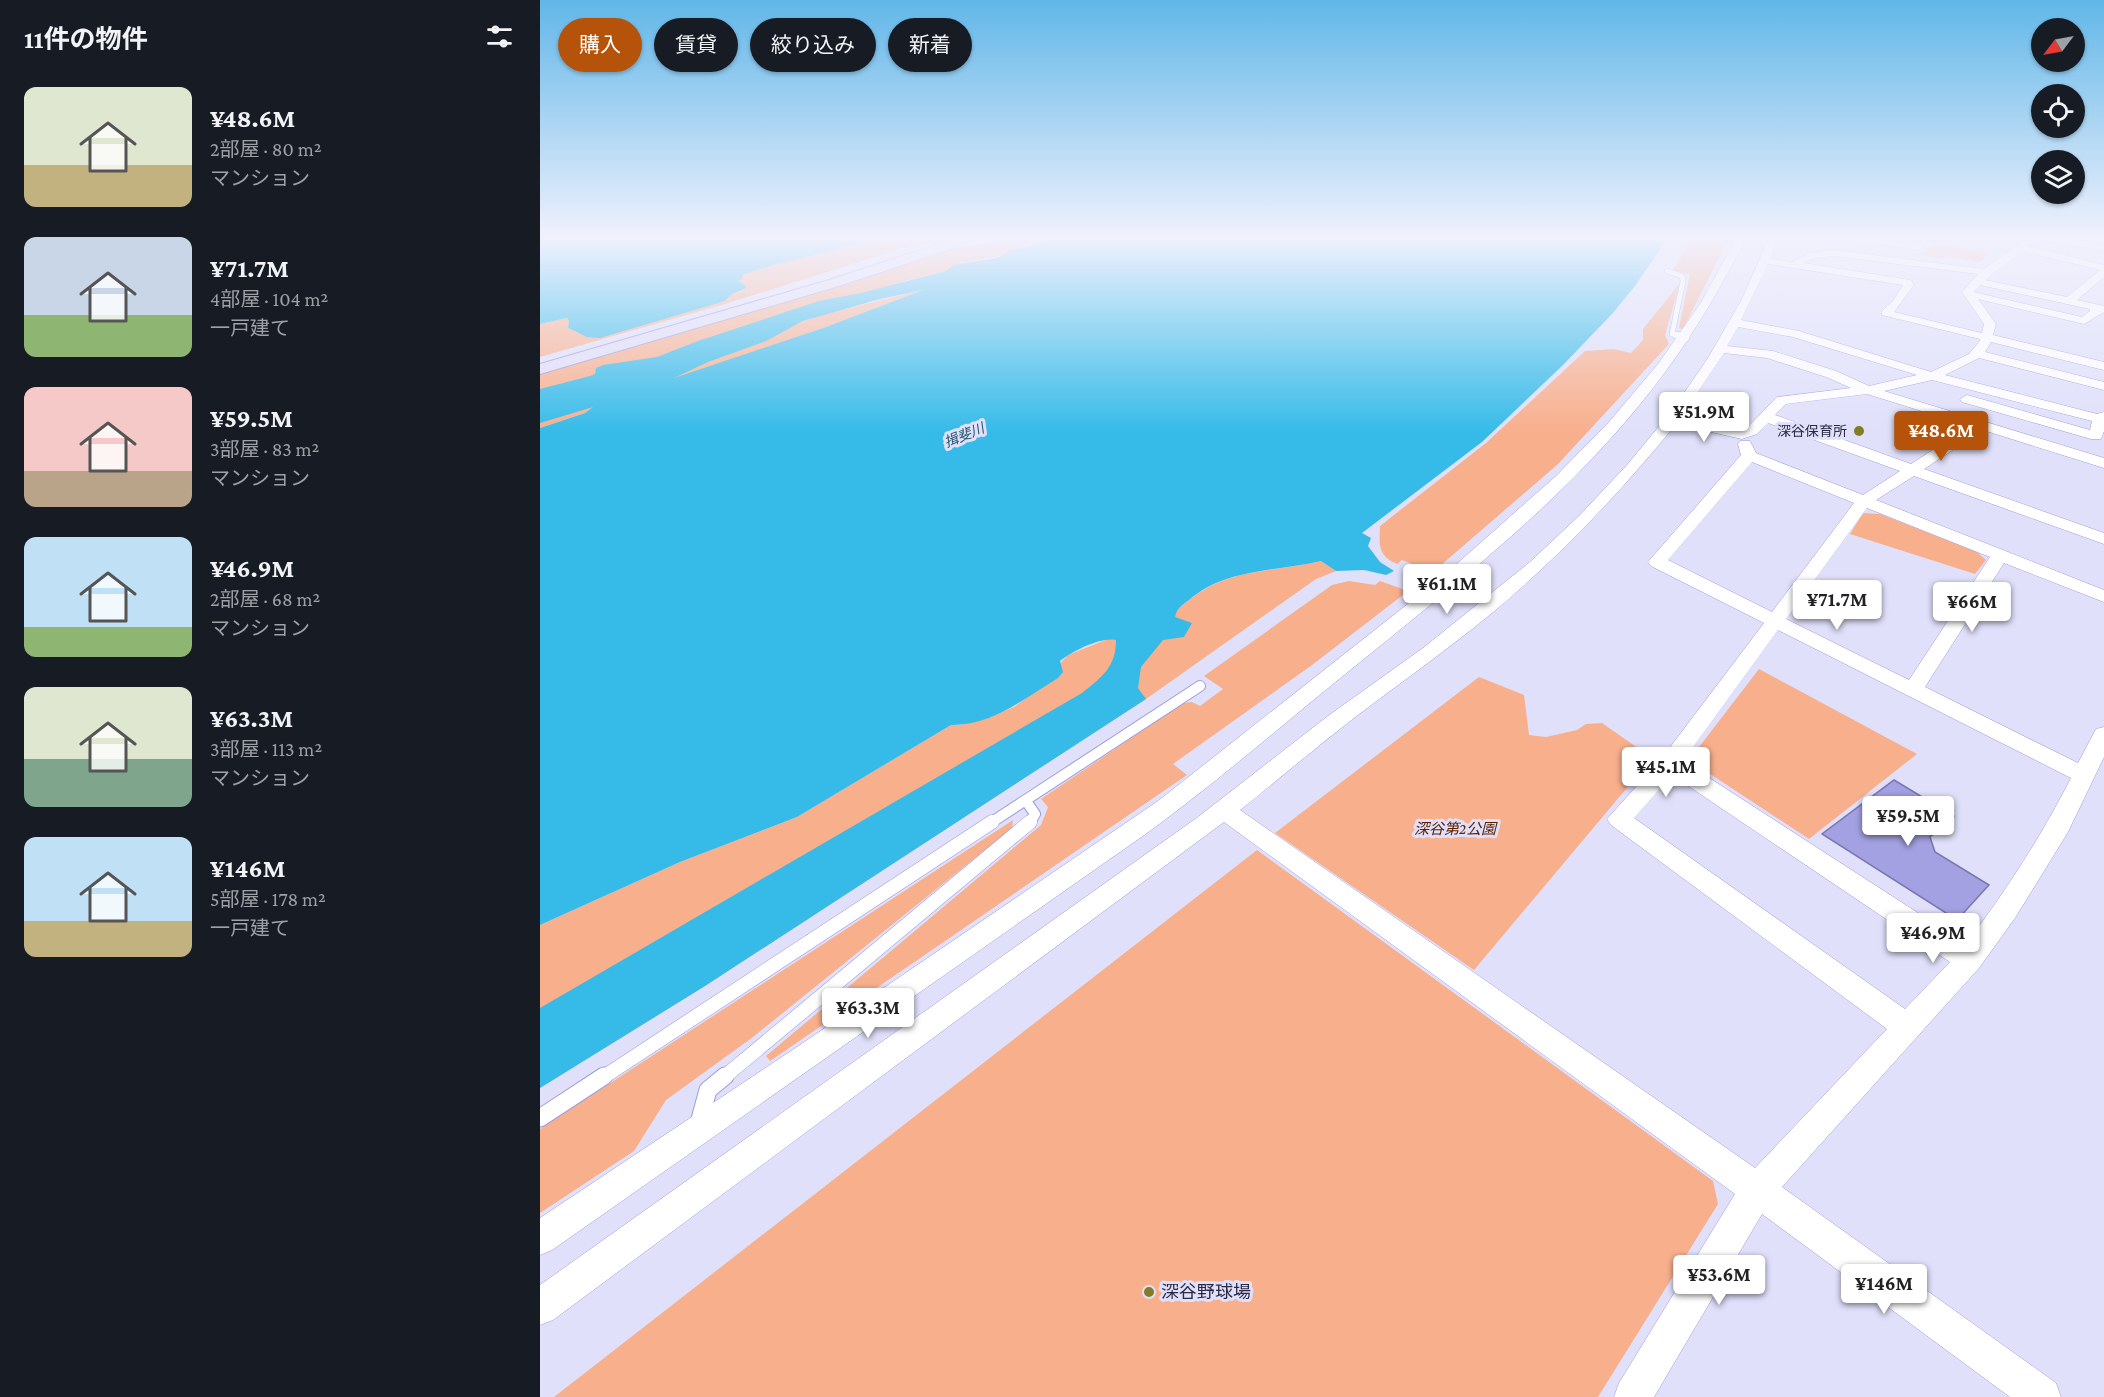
<!DOCTYPE html>
<html lang="ja">
<meta charset="utf-8">
<style>
:root{--surface:#171b24;--page:#20242c;--text:#f1f3f6;--muted:#9ea1a6;--accent:#b45309}
body{margin:0;font-family:"Crimson Pro","Noto Sans JP",serif;background:var(--page);color:var(--text);height:100vh;display:flex;flex-direction:column;font-size:22px;white-space:nowrap}
*{box-sizing:border-box;margin:0}
p{font-size:20px;color:var(--muted)}
.icon{flex:none;width:33px;height:33px;fill:none;stroke:currentColor;stroke-width:2;stroke-linecap:round;stroke-linejoin:round}
.map{position:relative;flex:1;overflow:hidden}
.details{display:flex;flex-direction:column;background:var(--surface);width:540px}
.details>*{flex:none}
.top-card{position:absolute;left:18px;top:18px;width:570px;height:54px;display:flex;gap:12px}
.needle{width:39px;rotate:238deg}
.fabs{position:absolute;left:1491px;top:18px;display:grid;gap:12px}
.fabs a{display:grid;place-items:center;width:54px;height:54px;border-radius:50%;background:var(--surface);box-shadow:0 2px 4px #0004;font-size:30px}
.price{position:absolute;translate:-50% -51px;padding:0 14px;border-radius:6px;background:#fff;color:#222;font-size:20px;line-height:39px;filter:drop-shadow(0 2px 3px #0008)}
.price::after{content:'';position:absolute;left:50%;top:36px;width:18px;height:14px;margin-left:-9px;background:inherit;clip-path:polygon(0 0,100% 0,50% 100%)}
.price.selected{background:var(--accent);color:#fff}
ul{padding:0;list-style:none}
li{display:flex;align-items:center;gap:18px;height:150px;padding:0 24px}
li span{display:grid;place-items:center;flex:none;width:168px;height:120px;border-radius:12px;color:#555}
li>.icon{margin-inline-start:auto}
span .icon{width:72px;height:72px;fill:#fffc;stroke-width:1}
li b{font-size:26px}
h2{display:flex;justify-content:space-between;align-items:center;height:72px;padding:0 24px;font-size:26px}
.pill{padding:0 21px;border-radius:27px;background:var(--surface);box-shadow:0 2px 4px #0004;font-size:21px;line-height:54px}
.pill.selected{background:var(--accent);color:#fff}
main{display:flex;flex:1;min-height:0}
.map>svg:first-child{display:block}
.green{fill:#f8af8c}
.water{fill:#36bbe8;fill-rule:evenodd}
.building{fill:#a3a1e1;stroke:#7976b2;stroke-width:1.5}
.lines{fill:none;stroke-linecap:round;stroke-linejoin:round}
.service-far4-casing{stroke:#9e9bdb;stroke-width:6}
.service-far3-casing{stroke:#9e9bdb;stroke-width:8}
.service-far2-casing{stroke:#9e9bdb;stroke-width:12}
.service-far1-casing{stroke:#9e9bdb;stroke-width:15}
.service-casing{stroke:#9e9bdb;stroke-width:19}
.minor-casing{stroke:#9e9bdb;stroke-width:1}
.secondary-casing{stroke:#9e9bdb;stroke-width:2}
.service-far4{stroke:#fff;stroke-width:5}
.service-far3{stroke:#fff;stroke-width:7}
.service-far2{stroke:#fff;stroke-width:10}
.service-far1{stroke:#fff;stroke-width:14}
.service{stroke:#fff;stroke-width:17}
.minor{fill:#fff;fill-rule:evenodd}
.secondary{fill:#e0def7;fill-rule:evenodd}
.poi-dot{fill:#827d24;stroke:#e0e0fb;stroke-width:2}
.labels{text-anchor:middle;stroke-width:6;stroke-linejoin:round;paint-order:stroke}
.far-poi-label{font-size:14px;fill:#2b2943;stroke:#e0e0fb;text-anchor:end}
.far-water-label{font-size:14px;font-style:italic;fill:#225569;stroke:#e0e0fb}
.park-label{font-size:15px;font-style:italic;fill:#5a2000;stroke:#e0e0fb}
.near-poi-label{font-size:18px;fill:#2b2943;stroke:#e0e0fb;text-anchor:start}
</style>
<main>
<section class="details">
<h2>11件の物件<svg class="icon" aria-label="filters" viewBox="0 0 24 24"><path d="M4 7h16M4 17h16"/><circle cx="9" cy="7" r="2"/><circle cx="15" cy="17" r="2"/></svg></h2>
<ul>
<li><span style="background:linear-gradient(#dfe7d0 65%,#c2b280 0)"><svg class="icon" aria-label="home" viewBox="0 0 24 24"><path d="M3 11l9-7 9 7M6 9v11h12V9"/></svg></span><div><b>¥48.6M</b><p>2部屋 · 80 m²</p><p>マンション</p></div></li>
<li><span style="background:linear-gradient(#c9d6e8 65%,#8fb573 0)"><svg class="icon" aria-label="home" viewBox="0 0 24 24"><path d="M3 11l9-7 9 7M6 9v11h12V9"/></svg></span><div><b>¥71.7M</b><p>4部屋 · 104 m²</p><p>一戸建て</p></div></li>
<li><span style="background:linear-gradient(#f6c9c9 70%,#b9a48a 0)"><svg class="icon" aria-label="home" viewBox="0 0 24 24"><path d="M3 11l9-7 9 7M6 9v11h12V9"/></svg></span><div><b>¥59.5M</b><p>3部屋 · 83 m²</p><p>マンション</p></div></li>
<li><span style="background:linear-gradient(#bfe0f5 75%,#8fb573 0)"><svg class="icon" aria-label="home" viewBox="0 0 24 24"><path d="M3 11l9-7 9 7M6 9v11h12V9"/></svg></span><div><b>¥46.9M</b><p>2部屋 · 68 m²</p><p>マンション</p></div></li>
<li><span style="background:linear-gradient(#dfe7d0 60%,#7fa58c 0)"><svg class="icon" aria-label="home" viewBox="0 0 24 24"><path d="M3 11l9-7 9 7M6 9v11h12V9"/></svg></span><div><b>¥63.3M</b><p>3部屋 · 113 m²</p><p>マンション</p></div></li>
<li><span style="background:linear-gradient(#bfe0f5 70%,#c2b280 0)"><svg class="icon" aria-label="home" viewBox="0 0 24 24"><path d="M3 11l9-7 9 7M6 9v11h12V9"/></svg></span><div><b>¥146M</b><p>5部屋 · 178 m²</p><p>一戸建て</p></div></li>
</ul>
</section>
<div class="map">
<svg width="1564" height="1397" viewBox="0 0 1564 1397">
<rect width="100%" height="100%" fill="#e0e0fb"/>
<path class="green" d="M 346,236 L 402,236 L 185,304 L 0,357 L 0,324 L 27,318 L 29,321 L 28,328 L 38,333 L 188,299 L 192,294 L 203,291 L 206,286 L 197,281 L 202,279 L 203,275 C 250,258 299,251 346,236 Z
M 443,236 L 506,236 L 500,238 L 502,239 C 491,245 472,247 464,255 L 420,263 L 406,271 L 364,281 L 342,290 L 0,395 L 0,373 Z
M 1154,236 L 1190,236 L 1143,329 L 1139,328 L 1150,274 L 1132,271 Z
M 1396,244 L 1450,253 L 1440,262 L 1408,256 L 1400,259 L 1380,254 Z
M 1140,283 L 1125,335 L 1129,344 L 1018,464 L 893,572 L 862,560 L 857,564 C 838,556 839,545 840,526 L 946,443 L 1045,351 L 1074,349 L 1091,353 L 1103,340 L 1103,329 Z
M 386,289 L 286,327 L 56,406 L 45,413 L 0,428 L 0,417 L 281,315 Z
M 1323,513 L 1340,514 L 1437,552 L 1446,560 L 1435,574 L 1310,534 Z
M 781,561 L 796,571 L 776,579 L 606,699 L 165,986 L 0,1088 L 0,925 L 140,862 L 257,817 L 411,725 L 421,725 L 447,718 L 474,707 L 492,694 L 528,655 L 568,639 L 576,639 L 634,617 C 637,608 642,605 649,600 C 690,567 732,573 781,561 Z
M 809,581 L 835,585 L 840,581 L 868,591 L 772,665 L 633,764 L 647,775 L 230,1061 L 226,1056 L 501,825 L 508,807 L 501,799 L 643,703 L 652,702 L 660,706 L 683,689 L 664,676 L 792,585 Z
M 1219,669 L 1377,754 L 1269,839 L 1149,760 Z
M 939,677 L 984,695 L 989,735 L 1006,737 L 1037,730 L 1046,724 L 1062,723 L 1112,758 L 934,970 L 735,833 Z
M 473,820 L 472,828 L 213,1037 L 126,1100 L 94,1151 L 0,1213 L 0,1129 Z
M 717,850 L 1173,1181 L 1178,1204 L 1058,1397 L 14,1397 Z"/>
<path class="water" d="M 0,236 L 346,236 C 299,251 250,258 203,275 L 202,279 L 198,281 L 206,286 L 205,289 L 192,294 L 185,301 L 60,338 L 47,337 L 28,328 L 29,321 L 27,318 L 0,324 Z
M 528,236 L 1129,236 L 1095,286 L 1072,314 L 1023,365 L 942,442 L 822,533 L 831,538 L 828,546 L 840,562 L 854,571 L 846,575 L 824,570 L 796,571 L 781,561 C 735,572 686,568 649,600 C 642,605 637,608 635,617 L 652,623 L 644,637 L 623,640 L 601,667 L 598,688 L 606,699 L 165,986 L 0,1088 L 0,1008 L 542,693 C 562,677 576,667 576,640 C 560,637 533,651 520,661 L 523,672 L 518,678 C 485,698 451,726 411,725 L 257,817 L 140,862 L 0,925 L 0,428 L 45,413 L 53,407 L 0,423 L 0,389 L 50,376 L 55,374 L 56,368 L 63,365 L 117,357 L 158,341 L 279,301 L 321,293 L 406,271 L 414,265 L 456,258 L 464,255 L 468,251 ZM 383,290 L 286,327 L 134,378 L 168,362 L 226,341 L 263,321 L 340,299 Z"/>
<path class="building" d="M 1354,780 L 1414,816 L 1390,837 L 1395,852 L 1449,885 L 1417,920 L 1282,834 Z"/>
<g class="lines">
<defs>
<path id="service-far4" d="M 407,246 L 487,236
M 1127,271 L 1142,276 L 1143,281 L 1132,334 L 1142,337"/>
<path id="service-far3" d="M 1137,335 L 1146,338"/>
<path id="service-far2" d="M 486,801 L 495,814 L 489,824
M 449,824 L 660,686"/>
<path id="service-far1" d="M 62,1078 L 452,822
M 183,1078 L 490,822"/>
<path id="service" d="M 0,1118 L 64,1076
M 159,1123 L 168,1090 L 185,1076"/>
<path id="minor" d="M 1198,236 L 1208,236 C 1183,282 1159,326 1128,368 C 1042,487 922,579 809,671 C 742,725 677,782 607,833 L 12,1250 L 0,1255 L 0,1218 L 260,1045 L 618,801 L 902,577 L 1016,476 L 1069,422 L 1118,364 L 1160,304 Z
M 1230,236 L 1240,236 L 1230,259 L 1252,262 L 1269,253 L 1293,250 L 1444,269 L 1490,236 L 1514,236 L 1564,245 L 1564,251 L 1498,239 L 1488,246 L 1564,265 L 1564,277 L 1537,300 L 1564,306 L 1564,312 L 1544,324 L 1438,299 L 1456,324 L 1453,335 L 1564,362 L 1564,370 L 1451,342 L 1445,352 L 1564,382 L 1564,390 L 1439,358 L 1405,375 L 1557,414 L 1564,412 L 1564,431 L 1561,439 L 1551,439 L 1422,402 L 1420,399 L 1427,395 L 1550,430 L 1552,421 L 1392,380 L 1344,391 L 1564,458 L 1564,468 L 1443,430 L 1384,469 L 1564,533 L 1564,544 L 1374,476 L 1336,500 L 1564,590 L 1564,602 L 1464,563 L 1385,687 L 1538,763 L 1556,729 L 1564,727 L 1564,757 L 1528,832 L 1475,918 L 1439,968 L 1242,1187 L 1516,1383 L 1521,1397 L 1470,1397 L 1222,1214 L 1114,1397 L 1074,1397 L 1079,1383 L 1195,1194 L 684,822 L 13,1320 L 0,1325 L 0,1285 L 658,817 L 788,716 L 883,648 L 990,562 L 1040,515 L 1087,465 L 1131,412 L 1168,358 L 1202,299 ZM 1482,251 L 1560,270 L 1527,297 L 1445,280 ZM 1293,256 L 1438,274 L 1422,292 L 1444,324 L 1442,333 L 1354,312 L 1374,285 L 1371,280 L 1263,263 L 1275,258 ZM 1228,264 L 1363,285 L 1353,301 L 1342,311 L 1342,315 L 1440,339 L 1439,342 L 1429,354 L 1391,372 L 1259,331 L 1201,320 ZM 1440,285 L 1550,309 L 1550,311 L 1542,317 L 1433,292 ZM 1198,327 L 1253,337 L 1377,375 L 1329,386 L 1296,371 L 1233,351 L 1187,346 ZM 1184,353 L 1227,358 L 1286,377 L 1311,388 L 1237,397 L 1207,428 L 1201,430 L 1141,417 ZM 1327,394 L 1430,426 L 1371,464 L 1235,415 L 1246,404 ZM 1228,423 L 1360,471 L 1323,495 L 1216,453 L 1210,441 L 1200,441 L 1198,444 L 1201,455 L 1108,562 L 1111,566 L 1224,623 L 1122,758 L 1067,819 L 1071,825 L 1347,1029 L 1215,1168 L 700,810 C 739,779 775,748 814,718 C 860,683 907,650 952,613 C 1020,556 1080,493 1136,424 L 1202,439 L 1217,434 ZM 1212,462 L 1314,503 L 1232,612 L 1128,560 ZM 1327,508 L 1450,557 L 1369,680 L 1246,619 ZM 1238,630 L 1531,778 C 1501,837 1466,891 1426,944 L 1143,761 ZM 1132,775 L 1410,962 L 1365,1009 L 1094,818 Z
M 1300,236 L 1325,236 L 1379,244 L 1384,247 L 1379,250 L 1305,239 Z"/>
<path id="secondary" d="M 423,236 L 442,236 L 441,239 L 299,286 L 0,374 L 0,364 L 289,280 Z"/>
</defs>
<use href="#service-far4" class="service-far4-casing"/>
<use href="#service-far3" class="service-far3-casing"/>
<use href="#service-far2" class="service-far2-casing"/>
<use href="#service-far1" class="service-far1-casing"/>
<use href="#service" class="service-casing"/>
<use href="#minor" class="minor-casing"/>
<use href="#secondary" class="secondary-casing"/>
<use href="#service-far4" class="service-far4"/>
<use href="#service-far3" class="service-far3"/>
<use href="#service-far2" class="service-far2"/>
<use href="#service-far1" class="service-far1"/>
<use href="#service" class="service"/>
<use href="#minor" class="minor"/>
<use href="#secondary" class="secondary"/>
</g>
<linearGradient id="sky" x2="0" y2="1"><stop stop-color="#61b7e8"/><stop offset="0.55" stop-color="#f1f1fd"/><stop offset="1" stop-color="#f1f1fd" stop-opacity="0"/></linearGradient>
<rect width="1564" height="432" fill="url(#sky)"/>
<g class="poi-dot">
<circle cx="1319" cy="431" r="6"/>
<circle cx="609" cy="1292" r="6"/>
</g>
<g class="labels">
<g class="far-poi-label">
<text x="1307" y="436">深谷保育所</text>
</g>
<g class="far-water-label">
<text transform="translate(424 435) rotate(-22)" y="5">揖斐川</text>
</g>
<g class="park-label">
<text x="915" y="834">深谷第2公園</text>
</g>
<g class="near-poi-label">
<text x="621" y="1298">深谷野球場</text>
</g>
</g>
</svg>
<div class="fabs">
<a><svg class="needle" viewBox="-14 -14 28 28"><path d="M0-13l5 13h-10z" fill="#e53935"/><path d="M0 13l5-13h-10z" fill="#9ea1a6"/></svg></a>
<a><svg class="icon" aria-label="locate" viewBox="0 0 24 24"><circle cx="12" cy="12" r="6"/><path d="M12 2v4M12 18v4M2 12h4M18 12h4"/></svg></a>
<a><svg class="icon" aria-label="layers" viewBox="0 0 24 24"><path d="M12 4l9 5-9 5-9-5zM3 14l9 5 9-5"/></svg></a>
</div>
<b class="price" style="left:1164px;top:443px">¥51.9M</b>
<b class="price selected" style="left:1401px;top:462px">¥48.6M</b>
<b class="price" style="left:907px;top:615px">¥61.1M</b>
<b class="price" style="left:1297px;top:631px">¥71.7M</b>
<b class="price" style="left:1432px;top:633px">¥66M</b>
<b class="price" style="left:1126px;top:798px">¥45.1M</b>
<b class="price" style="left:1368px;top:847px">¥59.5M</b>
<b class="price" style="left:1393px;top:964px">¥46.9M</b>
<b class="price" style="left:328px;top:1039px">¥63.3M</b>
<b class="price" style="left:1179px;top:1306px">¥53.6M</b>
<b class="price" style="left:1344px;top:1315px">¥146M</b>
<div class="top-card">
<a class="pill selected">購入</a>
<a class="pill">賃貸</a>
<a class="pill">絞り込み</a>
<a class="pill">新着</a>
</div>
</div>
</main>
